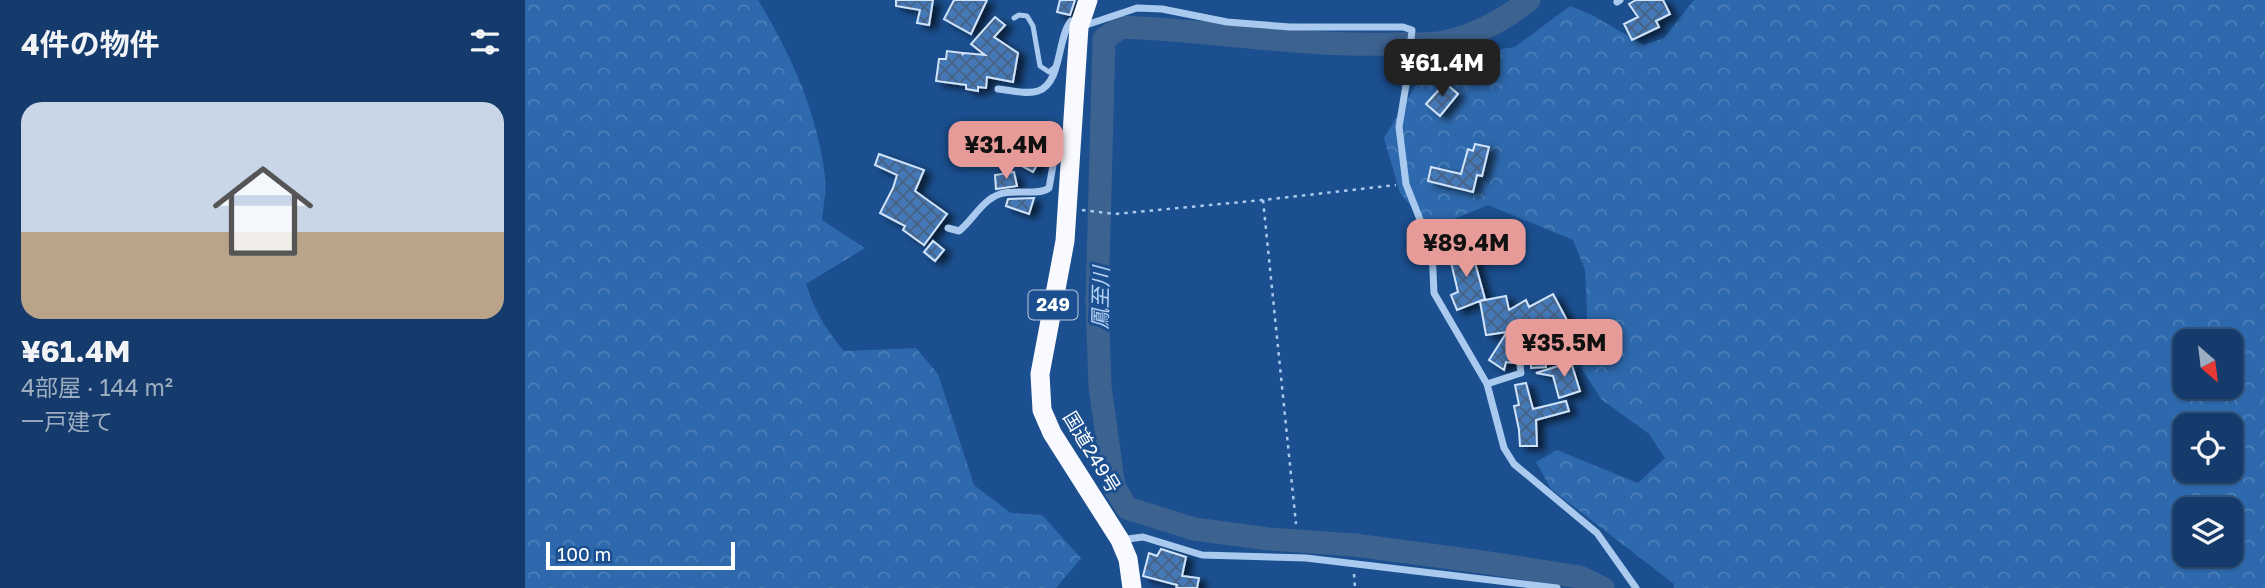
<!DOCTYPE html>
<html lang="ja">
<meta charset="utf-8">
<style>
:root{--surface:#143b6b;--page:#1d4271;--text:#f1f3f6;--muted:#9dadc1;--line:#33557e;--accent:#e69b98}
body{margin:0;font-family:"Golos Text","Noto Sans JP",sans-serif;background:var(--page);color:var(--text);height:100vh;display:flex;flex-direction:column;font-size:26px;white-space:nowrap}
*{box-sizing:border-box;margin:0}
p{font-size:23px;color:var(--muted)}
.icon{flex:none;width:38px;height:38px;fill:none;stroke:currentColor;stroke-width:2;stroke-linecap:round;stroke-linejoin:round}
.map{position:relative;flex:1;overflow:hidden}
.details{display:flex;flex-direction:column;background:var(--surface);width:525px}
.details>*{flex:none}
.needle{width:46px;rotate:152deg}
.controls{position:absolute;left:1648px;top:329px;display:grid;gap:14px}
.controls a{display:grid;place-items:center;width:70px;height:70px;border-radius:14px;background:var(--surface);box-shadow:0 2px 5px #0004,0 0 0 2px var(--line);font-size:35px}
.scale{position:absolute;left:21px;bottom:18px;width:189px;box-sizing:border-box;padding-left:7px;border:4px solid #fff;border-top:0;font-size:19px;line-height:24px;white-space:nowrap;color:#fff;-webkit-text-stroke:5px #1b4f8f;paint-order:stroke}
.price{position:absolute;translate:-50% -60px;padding:0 16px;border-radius:14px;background:var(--accent);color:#111;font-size:23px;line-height:46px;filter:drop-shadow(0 2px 4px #0008)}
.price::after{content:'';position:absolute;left:50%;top:42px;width:21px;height:16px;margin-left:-10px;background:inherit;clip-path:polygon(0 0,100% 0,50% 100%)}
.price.selected{background:#222;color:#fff}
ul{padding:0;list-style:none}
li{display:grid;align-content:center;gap:14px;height:371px;padding:0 21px}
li+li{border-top:2px solid var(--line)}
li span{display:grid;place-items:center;height:217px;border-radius:21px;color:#555}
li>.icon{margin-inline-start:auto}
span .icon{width:126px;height:126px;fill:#fffc;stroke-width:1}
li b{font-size:30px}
h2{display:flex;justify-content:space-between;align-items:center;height:84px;padding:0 21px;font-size:30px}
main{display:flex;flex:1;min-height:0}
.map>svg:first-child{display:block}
.forest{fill:url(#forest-crowns);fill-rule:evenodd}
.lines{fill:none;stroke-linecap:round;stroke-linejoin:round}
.river{stroke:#3c6290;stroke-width:23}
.building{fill:url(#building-cross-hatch);stroke:#cfe3fa;stroke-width:2;filter:url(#shadow)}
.path{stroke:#a9c9ee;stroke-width:2.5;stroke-dasharray:3.5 5;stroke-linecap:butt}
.service{stroke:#a9c9ee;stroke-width:5}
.minor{stroke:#a9c9ee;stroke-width:7}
.trunk{stroke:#f8faff;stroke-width:19}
.labels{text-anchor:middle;stroke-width:6;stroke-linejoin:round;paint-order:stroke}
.shield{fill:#1b4f8f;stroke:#bbcadd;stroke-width:2}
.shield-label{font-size:18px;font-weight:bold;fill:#fff}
.street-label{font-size:19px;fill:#fff;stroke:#1b4f8f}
.water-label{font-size:21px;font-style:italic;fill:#b5d3f5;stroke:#1b4f8f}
</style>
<main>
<section class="details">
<h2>4件の物件<svg class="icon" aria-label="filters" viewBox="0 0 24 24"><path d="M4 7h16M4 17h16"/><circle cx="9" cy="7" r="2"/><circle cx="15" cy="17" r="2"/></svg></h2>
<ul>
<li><span style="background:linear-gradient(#c9d6e8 60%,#b9a48a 0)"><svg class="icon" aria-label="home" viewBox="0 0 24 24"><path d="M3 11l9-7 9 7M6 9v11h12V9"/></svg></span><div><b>¥61.4M</b><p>4部屋 · 144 m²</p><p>一戸建て</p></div></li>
</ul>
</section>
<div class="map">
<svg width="1740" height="588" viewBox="0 0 1740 588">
<defs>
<pattern id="forest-crowns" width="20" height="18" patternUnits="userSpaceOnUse" patternTransform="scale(1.75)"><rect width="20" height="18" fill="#2e69ad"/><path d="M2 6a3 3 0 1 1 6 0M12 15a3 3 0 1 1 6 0" fill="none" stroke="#4d80b9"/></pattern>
<pattern id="building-cross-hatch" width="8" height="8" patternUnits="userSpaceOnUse" patternTransform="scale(1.75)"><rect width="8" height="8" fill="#4478b7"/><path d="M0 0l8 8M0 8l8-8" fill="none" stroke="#486282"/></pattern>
<filter id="shadow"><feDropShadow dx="7" dy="4" stdDeviation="3.5" flood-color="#0009"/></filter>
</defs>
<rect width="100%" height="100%" fill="#1b4f8f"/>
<path class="forest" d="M 0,0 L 233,0 C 266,54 293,114 300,177 C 302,191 298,206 297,220 L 340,248 L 281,284 C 289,310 301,330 319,351 L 391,348 L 413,374 L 449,485 L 486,513 L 517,515 L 556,558 L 531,588 L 0,588 Z
M 1169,0 L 1740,0 L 1740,588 L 1149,588 L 1149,584 L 1026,489 L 1011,462 L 1032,450 L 1113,483 L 1140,458 L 1124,434 L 1076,399 L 1057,369 L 1062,312 L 1060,270 L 1048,240 L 963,205 L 905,229 L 875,193 L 859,138 L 906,60 L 990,47 L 1045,6 L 1067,15 L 1119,45 L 1139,38 ZM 1661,341 L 1706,341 L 1706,387 L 1661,387 ZM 1661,425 L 1706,425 L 1706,471 L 1661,471 ZM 1661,509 L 1706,509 L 1706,555 L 1661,555 Z"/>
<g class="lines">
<path class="river" d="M 1004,0 C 979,20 952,35 919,42 C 903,45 883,43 866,44 C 776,47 686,30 596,27 L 579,39 L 572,302 L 575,386 L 589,487 L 602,508 L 669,529 L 744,539 L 830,545 L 957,562 L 1055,577 L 1078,588"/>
</g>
<path class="building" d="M 371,0 L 408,0 L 404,25 L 392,23 L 395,10 L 371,6 Z
M 429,0 L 462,0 L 446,34 L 419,19 Z
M 535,0 L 550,0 L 545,15 L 532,12 Z
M 1111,0 L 1138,0 L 1145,14 L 1131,21 L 1134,27 L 1107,40 L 1099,24 L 1113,17 L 1104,4 Z
M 470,17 L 480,25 L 469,37 L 493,53 L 488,82 L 462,77 L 461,88 L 453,87 L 453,91 L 441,89 L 441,85 L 411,81 L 414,59 L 421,59 L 422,51 L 438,53 L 437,55 L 439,53 L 460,55 L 446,44 Z
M 920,83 L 933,94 L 915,116 L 901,104 Z
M 950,144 L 964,147 L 957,176 L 952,175 L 948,192 L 903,181 L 906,167 L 936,174 L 943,149 L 948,151 Z
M 496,147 L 502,150 L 503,147 L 518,155 L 508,172 L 486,160 L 492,150 L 494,151 Z
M 354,154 L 399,170 L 390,191 L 422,214 L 399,245 L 378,230 L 380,226 L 355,213 L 368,188 L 372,175 L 350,165 Z
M 489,172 L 492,186 L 471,189 L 470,175 Z
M 509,198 L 504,214 L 481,206 L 483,199 Z
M 408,241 L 419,250 L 410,261 L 399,252 Z
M 942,246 L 944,253 L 947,252 L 960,299 L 932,310 L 926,295 L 933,292 L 925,258 L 928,258 L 926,250 Z
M 1028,294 L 1044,324 L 1038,327 L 1040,332 L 1019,343 L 1021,367 L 1006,368 L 1006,364 L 1001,364 L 1003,356 L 1010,344 L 1009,339 L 1005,337 L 999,339 L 994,346 L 989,363 L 981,362 L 979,370 L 964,360 L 982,332 L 961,335 L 955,301 L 981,296 L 984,310 L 1001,300 L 1004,307 Z
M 1046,362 L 1055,391 L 1034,398 L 1028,376 L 1011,373 Z
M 1001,383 L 1008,409 L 1041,401 L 1044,411 L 1011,420 L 1012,446 L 995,446 L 994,430 L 989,406 L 994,405 L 990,385 Z
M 636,549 L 661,557 L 657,576 L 674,578 L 672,588 L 651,588 L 652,585 L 618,576 L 624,553 L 632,556 Z"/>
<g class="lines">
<path class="path" d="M 738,200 L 771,524
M 557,210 L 590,214 L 738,200 L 871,185
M 829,574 L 830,588"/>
<path class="service" d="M 489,18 L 494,15 L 502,16 L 508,26 L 515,66 L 524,72 L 530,67"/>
<path class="minor" d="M 1092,2 L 1095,0
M 558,26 L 612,8 L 637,9 L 702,22 L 765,27 L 878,27 L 887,30 L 882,79 L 874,127 L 881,184 L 907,250 L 909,293 L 962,384 L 979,448 L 989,464 L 1072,533 L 1111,588
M 473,89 C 485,90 502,95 513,91 C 537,83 532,38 546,21 L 555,22
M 423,228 L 434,231 C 448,220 457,200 475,194 C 490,189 514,196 524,188 L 530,154 L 537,142 L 546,143
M 962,384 L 996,373 C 994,361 995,352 1004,343
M 595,540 L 618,537 L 677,555 L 781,558 L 1032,588"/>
<path class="trunk" d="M 563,0 L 554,27 L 540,241 L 515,374 L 517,410 L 527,433 L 595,540 L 603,559 L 607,588"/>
</g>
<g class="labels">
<rect class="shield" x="503.5" y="290.5" width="49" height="29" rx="5"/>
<g class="shield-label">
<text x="528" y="311">249</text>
</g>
<g class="street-label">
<text transform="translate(567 452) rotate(59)" y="7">国道249号</text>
</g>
<g class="water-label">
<text transform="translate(576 298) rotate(-89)" y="7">鳳至川</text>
</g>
</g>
</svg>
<div class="controls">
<a><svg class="needle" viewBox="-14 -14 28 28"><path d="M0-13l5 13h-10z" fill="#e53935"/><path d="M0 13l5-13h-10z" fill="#9dadc1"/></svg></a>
<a><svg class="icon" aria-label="locate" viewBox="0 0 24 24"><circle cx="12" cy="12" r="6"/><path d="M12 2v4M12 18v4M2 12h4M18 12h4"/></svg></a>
<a><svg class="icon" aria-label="layers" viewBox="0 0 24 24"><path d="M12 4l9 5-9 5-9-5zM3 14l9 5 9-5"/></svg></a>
</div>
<div class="scale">100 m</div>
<b class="price selected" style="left:917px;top:99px">¥61.4M</b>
<b class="price" style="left:481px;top:181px">¥31.4M</b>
<b class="price" style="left:941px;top:279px">¥89.4M</b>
<b class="price" style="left:1039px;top:379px">¥35.5M</b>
</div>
</main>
